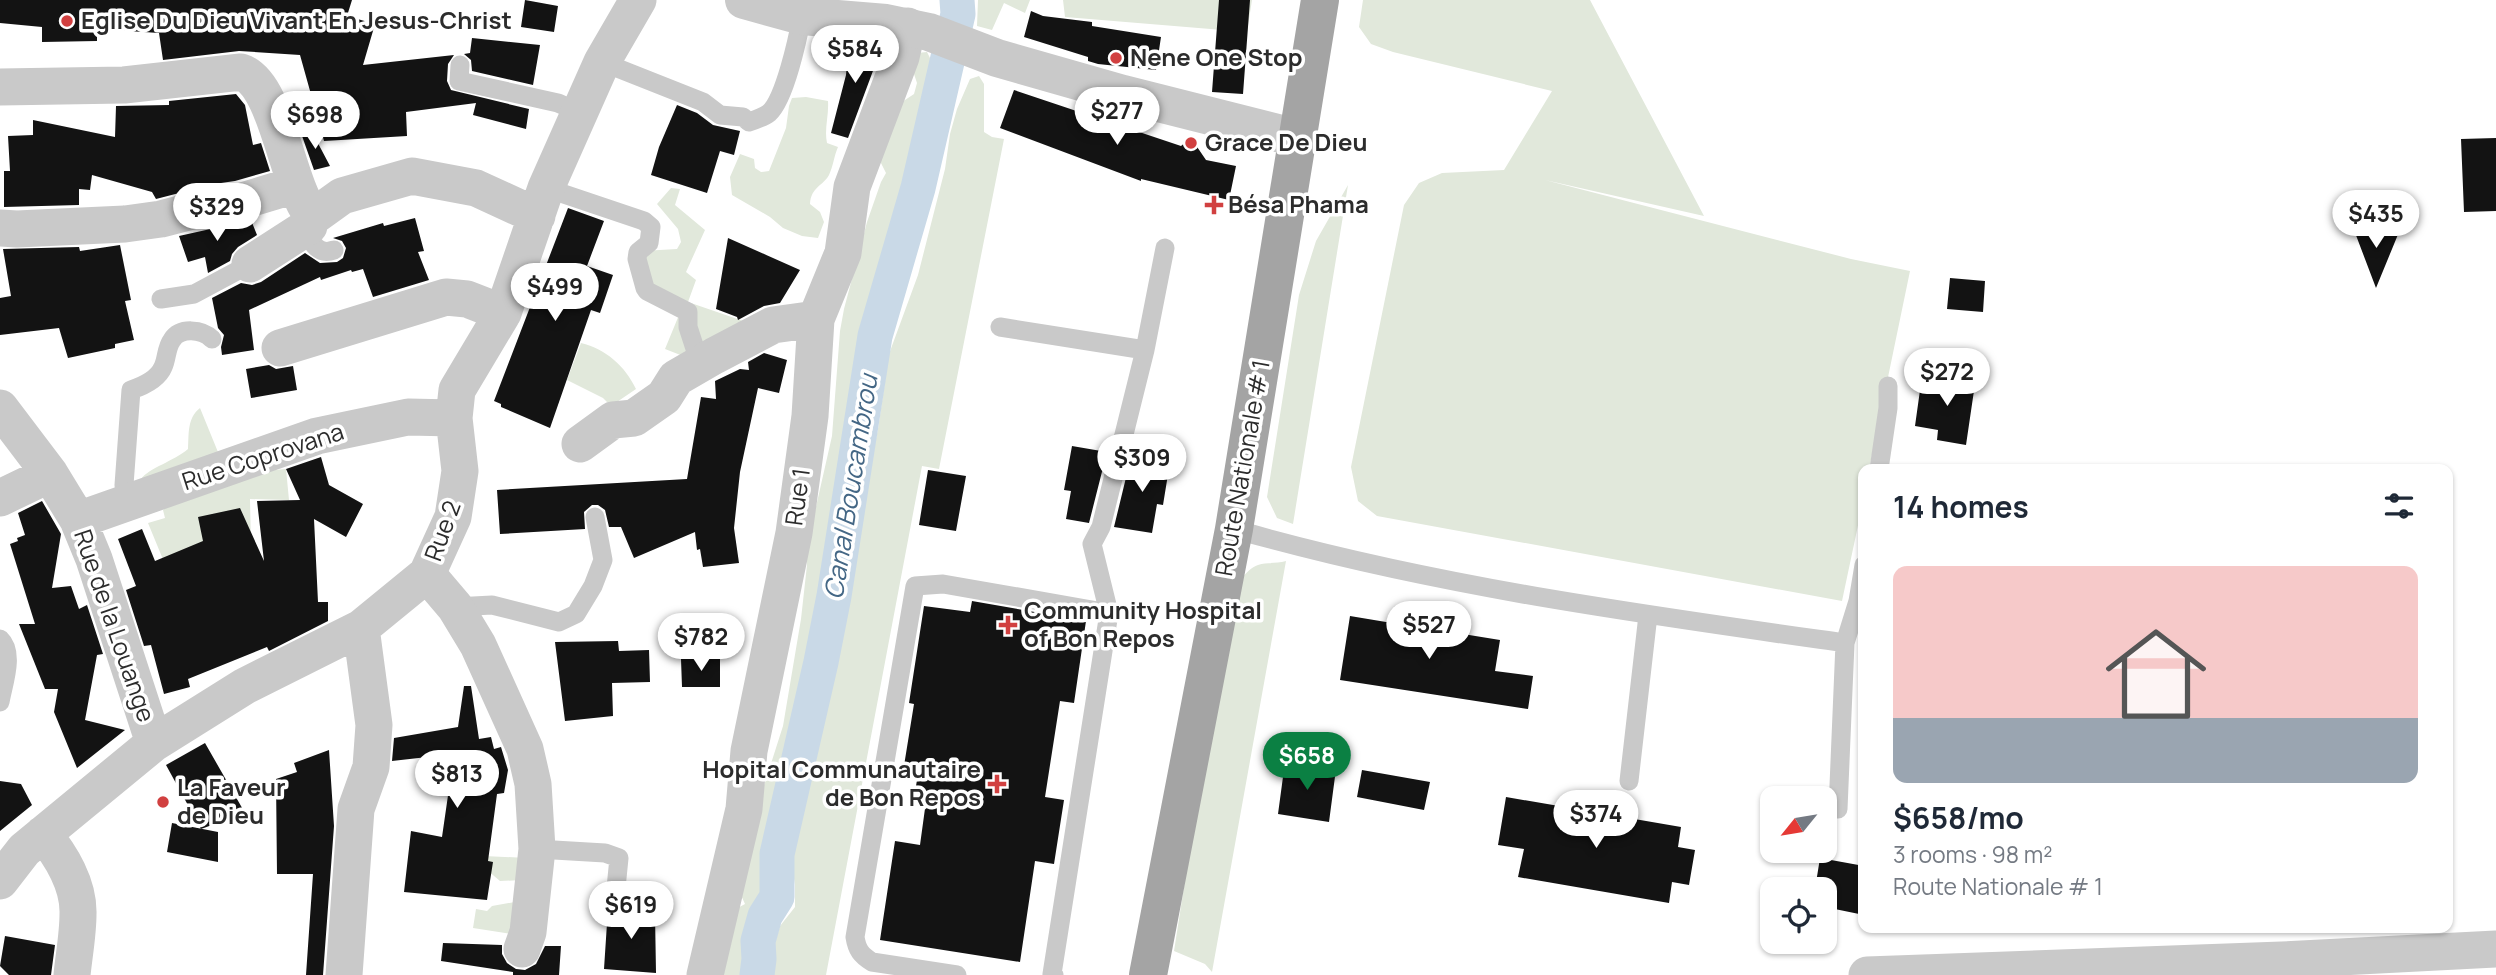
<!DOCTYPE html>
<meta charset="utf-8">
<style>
:root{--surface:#fff;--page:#f6f6f7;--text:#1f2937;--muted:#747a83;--accent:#0b8043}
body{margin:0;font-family:Manrope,sans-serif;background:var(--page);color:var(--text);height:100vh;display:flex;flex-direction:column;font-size:26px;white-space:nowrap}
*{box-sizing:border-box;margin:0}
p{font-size:23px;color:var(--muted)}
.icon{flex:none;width:38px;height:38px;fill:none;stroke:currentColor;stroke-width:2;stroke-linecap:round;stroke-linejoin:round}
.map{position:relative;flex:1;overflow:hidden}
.details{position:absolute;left:1858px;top:464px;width:595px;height:469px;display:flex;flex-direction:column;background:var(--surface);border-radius:14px;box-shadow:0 2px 5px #0004}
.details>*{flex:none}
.needle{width:46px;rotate:240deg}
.fabs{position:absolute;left:1760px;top:786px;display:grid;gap:14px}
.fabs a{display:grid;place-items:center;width:77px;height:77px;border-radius:14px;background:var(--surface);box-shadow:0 2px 5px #0004;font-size:35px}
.price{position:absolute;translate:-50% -60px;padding:0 16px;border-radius:24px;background:#fff;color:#222;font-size:23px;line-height:46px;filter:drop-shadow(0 2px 4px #0008)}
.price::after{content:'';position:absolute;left:50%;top:42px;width:21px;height:16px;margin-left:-10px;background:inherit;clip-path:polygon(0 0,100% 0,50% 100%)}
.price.current{background:var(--accent);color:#fff}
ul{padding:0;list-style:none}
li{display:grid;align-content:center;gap:14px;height:371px;padding:0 35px}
li span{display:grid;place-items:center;height:217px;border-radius:14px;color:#555}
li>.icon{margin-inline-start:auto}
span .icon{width:126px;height:126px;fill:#fffc;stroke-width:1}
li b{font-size:30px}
h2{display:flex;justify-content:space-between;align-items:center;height:84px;padding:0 35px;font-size:30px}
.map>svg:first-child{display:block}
.green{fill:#e1e8db}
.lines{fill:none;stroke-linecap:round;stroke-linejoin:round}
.canal{stroke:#c9d9e7;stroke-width:35}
.building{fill:#131313}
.service{stroke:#c9c9c9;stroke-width:19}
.minor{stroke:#c9c9c9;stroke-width:37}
.tertiary{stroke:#c9c9c9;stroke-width:38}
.primary{stroke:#a4a4a4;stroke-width:38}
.poi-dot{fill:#d14040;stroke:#fff;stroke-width:2.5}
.labels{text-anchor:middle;stroke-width:7;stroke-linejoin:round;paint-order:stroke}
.poi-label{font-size:24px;font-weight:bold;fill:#2c2c2c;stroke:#fff;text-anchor:start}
.street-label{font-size:24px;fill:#2c2c2c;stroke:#fff}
.water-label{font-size:26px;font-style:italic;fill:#446785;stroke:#fff}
</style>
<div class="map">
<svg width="2496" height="975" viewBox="0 0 2496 975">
<rect width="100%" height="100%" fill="#fff"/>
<path class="green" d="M 978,0 L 1030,0 L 1025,13 L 1004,3 L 992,30 L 977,26 Z
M 1063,0 L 1252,0 L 1247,32 L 1065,17 Z
M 1363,0 L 1590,0 L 1704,216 L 1545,180 L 1851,259 L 1910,271 L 1869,469 L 1864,469 L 1864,497 L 1842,601 L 1377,516 L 1358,501 L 1351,467 L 1404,205 L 1419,183 L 1442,173 L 1504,170 L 1552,91 L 1393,52 L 1371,44 L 1359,27 Z
M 927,52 L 931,60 L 928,77 L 928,110 L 915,151 L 903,215 L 881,286 L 827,552 L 825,572 L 827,597 L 796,743 L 785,782 L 769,872 L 771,895 L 750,944 L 748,975 L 718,975 L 732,911 L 745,904 L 739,891 L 760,798 L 783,726 L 801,619 L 807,565 L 806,551 L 832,436 L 840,331 L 844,309 L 867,222 L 881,182 L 886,173 L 879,159 L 899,104 L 914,94 L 917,83 L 913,71 L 917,53 Z
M 979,76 L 984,84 L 984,132 L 992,137 L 1004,139 L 939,469 L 922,466 L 826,975 L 765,975 L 780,926 L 795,907 L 795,885 L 788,842 L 805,776 L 878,429 L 889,354 L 918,275 L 945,169 L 950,134 L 957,109 L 970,79 Z
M 806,97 L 828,101 C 829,116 824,129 827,143 L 838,147 C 834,156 833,167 829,175 C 823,186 811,187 810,204 L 820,212 L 824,222 L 818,238 L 802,236 L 783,228 L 770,217 L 732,195 L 730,177 L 740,154 L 754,159 L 755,168 L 761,172 L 769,171 L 786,128 L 789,106 L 792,98 Z
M 1348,185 L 1293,524 L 1277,518 L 1267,497 L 1299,295 L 1316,241 Z
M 671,188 L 680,189 L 675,205 L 705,230 L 686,272 L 696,280 L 688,302 L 749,323 L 683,356 L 665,349 L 679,315 L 653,285 L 642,251 L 677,249 L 681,242 L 678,229 L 657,204 Z
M 581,343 C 606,349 625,366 636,389 L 611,406 L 603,398 L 567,380 Z
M 200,408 L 220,457 L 141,479 C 149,468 174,461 188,449 C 189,434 187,418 200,408 Z
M 286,469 L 289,500 L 250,499 L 251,548 L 169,574 L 148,523 L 165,518 L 163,510 L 175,498 L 263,471 Z
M 1286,561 L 1212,972 L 1205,964 L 1174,951 L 1229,599 C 1236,588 1245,569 1258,565 C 1267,562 1276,564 1286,561 Z
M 484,856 L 527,858 L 523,880 L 500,881 L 487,870 Z
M 526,900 L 524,936 L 473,928 L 476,909 L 487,911 L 492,906 Z"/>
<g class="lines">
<path class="canal" d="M 757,975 L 759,959 L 758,941 L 765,916 L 777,897 L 777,854 L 821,662 L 834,596 L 875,336 L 918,188 L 958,14 L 957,0"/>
</g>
<path class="building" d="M 0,0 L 352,0 L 347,16 L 375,24 L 363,65 L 454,55 L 448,64 L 447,81 L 451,90 L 529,109 L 526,129 L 473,115 L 476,103 L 406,112 L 407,136 L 324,141 L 300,55 L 239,51 L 163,60 L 159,33 L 97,29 L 97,41 L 42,42 L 42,27 L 0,23 Z
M 525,0 L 558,6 L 554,32 L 521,27 Z
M 1219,0 L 1250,0 L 1243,94 L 1212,92 Z
M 1031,11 L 1043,16 L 1092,22 L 1092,26 L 1161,37 L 1156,70 L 1098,64 L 1088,61 L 1088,57 L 1024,37 Z
M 472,38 L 540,45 L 533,85 L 472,71 L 471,60 L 464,54 L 470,53 Z
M 849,42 L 881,45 L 880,52 L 848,138 L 831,133 L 846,75 Z
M 1014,90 L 1181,146 L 1191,138 L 1206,160 L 1236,166 L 1229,200 L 1141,179 L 1141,181 L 1000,128 Z
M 236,94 L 245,105 L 253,145 L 261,143 L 270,171 L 235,181 L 214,184 L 156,199 L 152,192 L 92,175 L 90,190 L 79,189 L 79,205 L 4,207 L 4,171 L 10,171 L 8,136 L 33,135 L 33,120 L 115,137 L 116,106 L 169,105 L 169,101 Z
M 677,105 L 697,113 L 713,125 L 740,131 L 734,155 L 720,151 L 707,193 L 651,175 L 659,147 Z
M 311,130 L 330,166 L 314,170 L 301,133 Z
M 2496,138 L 2496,211 L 2464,212 L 2461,139 Z
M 568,208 L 604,221 L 587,266 L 613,275 L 600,313 L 591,310 L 550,428 L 501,407 L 501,404 L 494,401 Z
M 415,218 L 424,251 L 418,252 L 429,280 L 373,297 L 363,269 L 352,272 L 351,270 L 321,280 L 320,277 L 249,310 L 254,350 L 222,355 L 221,347 L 224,335 L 218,328 L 212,298 L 241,283 L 252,285 L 261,282 L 305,253 L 320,263 L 337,262 L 343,258 L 346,248 L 342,241 L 333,238 L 383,223 L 384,226 Z
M 251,220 L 257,235 L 238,247 L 232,254 L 230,261 L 208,273 L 205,257 L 188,262 L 179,236 Z
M 2354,230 L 2399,232 L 2376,288 Z
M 728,238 L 800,270 L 780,303 L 764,306 L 738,320 L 737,317 L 716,309 Z
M 120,245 L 131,300 L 125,301 L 134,340 L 115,344 L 115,348 L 68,358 L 59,328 L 0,335 L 0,298 L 11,296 L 3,249 L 79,247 L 80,251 Z
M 1950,278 L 1985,281 L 1983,312 L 1947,309 Z
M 764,353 L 787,360 L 779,393 L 758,388 L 740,472 L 734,528 L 739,563 L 703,567 L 700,549 L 697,550 L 695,532 L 634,558 L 621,527 L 609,527 L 605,510 L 598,505 L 592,505 L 584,512 L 585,529 L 500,534 L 497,490 L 687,479 L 701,397 L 716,399 L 715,381 L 740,369 L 749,370 L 748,362 Z
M 269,365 L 276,369 L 293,366 L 297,390 L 251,398 L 246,369 Z
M 1948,372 L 1976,377 L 1966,445 L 1937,440 L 1938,430 L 1915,426 L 1921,383 L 1946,387 Z
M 1072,446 L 1107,452 L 1089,523 L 1066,519 L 1071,491 L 1064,490 Z
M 321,457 L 329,485 L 363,504 L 346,537 L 314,519 L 318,602 L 328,602 L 328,621 L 269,651 L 267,647 L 188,679 L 190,687 L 164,694 L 151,645 L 144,646 L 126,590 L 136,586 L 118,539 L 142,529 L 155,561 L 203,541 L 198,517 L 240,508 L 264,561 L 257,501 L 300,500 L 286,469 Z
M 1131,457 L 1170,462 L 1163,505 L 1157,504 L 1152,533 L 1114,527 Z
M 928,470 L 966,476 L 956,531 L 919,525 Z
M 42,501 L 61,534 L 52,588 L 71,586 L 79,609 L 87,605 L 103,654 L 97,655 L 85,720 L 125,730 L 77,768 L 54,712 L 58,689 L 45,689 L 19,624 L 35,624 L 10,544 L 18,541 L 17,538 L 25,535 L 18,513 Z
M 972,601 L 1086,621 L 1074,703 L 1060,701 L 1045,797 L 1064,800 L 1054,864 L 1035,861 L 1020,962 L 880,940 L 895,841 L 920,845 L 927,794 L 915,792 L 918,774 L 903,772 L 914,704 L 909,703 L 924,606 L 970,612 Z
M 1395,606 L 1428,611 L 1426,628 L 1500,640 L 1495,671 L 1533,676 L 1528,709 L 1340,680 L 1350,616 L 1392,623 Z
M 618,641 L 619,651 L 649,650 L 650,682 L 612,683 L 613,716 L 565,721 L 555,642 Z
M 681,659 L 720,659 L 720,687 L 682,687 Z
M 464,686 L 471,686 L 479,739 L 491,737 L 494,749 L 501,747 L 508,770 L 504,793 L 497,794 L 488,861 L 493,862 L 487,900 L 404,892 L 411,831 L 442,837 L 454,754 L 392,761 L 394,738 L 458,727 Z
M 205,743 L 245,813 L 201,829 L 166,765 Z
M 329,750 L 334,826 L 323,975 L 306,975 L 313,874 L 277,874 L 276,779 L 297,772 L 294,763 Z
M 1285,762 L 1336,769 L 1329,822 L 1278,814 Z
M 1362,770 L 1430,782 L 1424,810 L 1357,797 Z
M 0,781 L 21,784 L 32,805 L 0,831 Z
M 1506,797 L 1681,827 L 1678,847 L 1695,850 L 1689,885 L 1672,882 L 1669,903 L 1518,877 L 1524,849 L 1498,845 Z
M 172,823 L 218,832 L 218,862 L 167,852 Z
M 1820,858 L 1864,866 L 1864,915 L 1825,907 L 1825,889 L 1815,889 Z
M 608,908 L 655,914 L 656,973 L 604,969 Z
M 5,936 L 55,945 L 51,975 L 9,975 L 0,966 Z
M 443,943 L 502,945 L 502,954 L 507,963 L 516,969 L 525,970 L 536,964 L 545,946 L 561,946 L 559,975 L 513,975 L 513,972 L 441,961 Z"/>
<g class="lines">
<path class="service" d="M 602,62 L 703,102 L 720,115 L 743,117 L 749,122 C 755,120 764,117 769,113 C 785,99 798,37 802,16
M 460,65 L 459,81 L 558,103 L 581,113
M 546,188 L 644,221 L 651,227 L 649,243 L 638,252 L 637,259 L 645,288 L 647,291 L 688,312 L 688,327 L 700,364
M 305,230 C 312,243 318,256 334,250
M 161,299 L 194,294 L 250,264
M 1000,327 L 1145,350
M 1879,469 L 1888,408 L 1888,386
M 127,502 L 124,485 L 131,390 C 143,386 158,379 163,367 C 167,359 166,348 172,340 C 180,327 202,329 212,339
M 1234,529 C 1433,586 1640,614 1845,643 L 1838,809
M 455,607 L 492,605 L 559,622 L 576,614 L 593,586 L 603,560 L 595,517
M 0,639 C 15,653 3,684 0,702
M 1845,643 L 1858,601 L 1864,565
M 1629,781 L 1648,615
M 537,849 L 605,853 L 619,858 L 615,898
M 957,975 L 872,962 C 861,955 857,950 855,937 L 915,586 L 943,584 L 1109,613
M 1054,975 L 1052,974 L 1109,613 L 1092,544 L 1101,527 L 1145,350 L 1165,248"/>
<path class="minor" d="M 0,87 L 124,85 L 241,72 C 277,84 286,181 311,214 L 317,214 L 342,196 L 412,176 L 476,188 L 537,216
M 0,228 L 17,229 L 125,224 L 161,219 L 219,204 L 239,202 L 295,185
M 250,264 L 309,226 L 311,214
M 280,348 L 446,297 L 467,299 L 503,313
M 0,408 L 50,474 L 78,520 L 94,559 L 154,743
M 580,444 L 613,420 L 634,418 L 664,397 L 676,378 L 714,356 L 773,325 L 816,319
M 0,498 L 50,474
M 78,520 L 317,436 L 408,417 L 454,418
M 427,574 L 455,607 L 478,645 L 525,749 L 533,784 L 537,849 L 528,932 L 522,949
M 43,834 C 61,855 79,885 78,914 C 78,934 74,955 72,975
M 0,881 L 24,850 L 154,743 L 245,686 L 361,628 L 427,574 L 453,517 L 460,471 L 454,418 L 457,390 L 503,313 L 546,188 L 602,62 L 638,0
M 344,975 L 356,809 L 371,767 L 374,725 L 361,628
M 705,975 L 744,809 L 749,751 L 794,533 L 810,416 L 816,319 L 843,253 L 852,187 L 901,57 L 908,26
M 1867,975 L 2282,960 L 2496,949"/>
<path class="tertiary" d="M 744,0 L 802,16 L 886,23 L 929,32 L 997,58 L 1123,94 L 1297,138"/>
<path class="primary" d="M 1148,975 L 1234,529 L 1320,0"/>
</g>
<g class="poi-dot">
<circle cx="67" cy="21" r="7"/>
<circle cx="1116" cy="58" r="7"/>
<circle cx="1191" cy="143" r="7"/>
<path d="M1210.5 194.5h7v7h7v7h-7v7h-7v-7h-7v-7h7z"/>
<path d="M1004.5 614.5h7v7h7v7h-7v7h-7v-7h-7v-7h7z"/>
<path d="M993.5 773.5h7v7h7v7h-7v7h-7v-7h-7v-7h7z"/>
<circle cx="163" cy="802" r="7"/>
</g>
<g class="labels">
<g class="poi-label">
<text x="81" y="29">Eglise Du Dieu Vivant En Jesus-Christ</text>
<text x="1130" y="66">Nene One Stop</text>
<text x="1205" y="151">Grace De Dieu</text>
<text x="1228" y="213">Bésa Phama</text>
<text x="1024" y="619">Community Hospital<tspan x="1024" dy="28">of Bon Repos</tspan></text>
<text x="981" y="778" text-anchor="end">Hopital Communautaire<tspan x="981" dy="28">de Bon Repos</tspan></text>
<text x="177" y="796">La Faveur<tspan x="177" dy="28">de Dieu</tspan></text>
</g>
<g class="street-label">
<text transform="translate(263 457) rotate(-18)" y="8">Rue Coprovana</text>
<text transform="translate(1243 468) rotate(-80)" y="8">Route Nationale # 1</text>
<text transform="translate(798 497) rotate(-82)" y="8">Rue 1</text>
<text transform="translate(443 531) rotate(-70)" y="8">Rue 2</text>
<text transform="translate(114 626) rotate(71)" y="8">Rue de la Louange</text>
</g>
<g class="water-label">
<text transform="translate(851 487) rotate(-81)" y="9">Canal Boucambrou</text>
</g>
</g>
</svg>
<div class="fabs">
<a><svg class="needle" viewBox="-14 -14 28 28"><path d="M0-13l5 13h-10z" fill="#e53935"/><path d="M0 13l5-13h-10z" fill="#747a83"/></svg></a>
<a><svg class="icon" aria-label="locate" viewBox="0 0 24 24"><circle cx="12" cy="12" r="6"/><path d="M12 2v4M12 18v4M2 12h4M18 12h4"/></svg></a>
</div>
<b class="price" style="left:855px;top:85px">$584</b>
<b class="price" style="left:1117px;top:147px">$277</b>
<b class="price" style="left:315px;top:151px">$698</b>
<b class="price" style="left:217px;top:243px">$329</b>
<b class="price" style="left:2376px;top:250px">$435</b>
<b class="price" style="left:555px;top:323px">$499</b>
<b class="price" style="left:1947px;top:408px">$272</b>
<b class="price" style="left:1142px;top:494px">$309</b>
<b class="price" style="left:1429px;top:661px">$527</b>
<b class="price" style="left:701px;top:673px">$782</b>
<b class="price current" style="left:1307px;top:792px">$658</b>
<b class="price" style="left:457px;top:810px">$813</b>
<b class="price" style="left:1596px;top:850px">$374</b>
<b class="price" style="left:631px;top:941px">$619</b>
<section class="details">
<h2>14 homes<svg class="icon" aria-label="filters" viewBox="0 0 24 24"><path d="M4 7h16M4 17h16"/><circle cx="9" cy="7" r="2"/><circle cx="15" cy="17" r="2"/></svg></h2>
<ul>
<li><span style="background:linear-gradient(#f6c9c9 70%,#9aa5b1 0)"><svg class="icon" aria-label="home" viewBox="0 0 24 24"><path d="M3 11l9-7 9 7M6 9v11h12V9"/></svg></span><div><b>$658/mo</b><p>3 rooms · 98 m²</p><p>Route Nationale # 1</p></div></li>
</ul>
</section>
</div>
